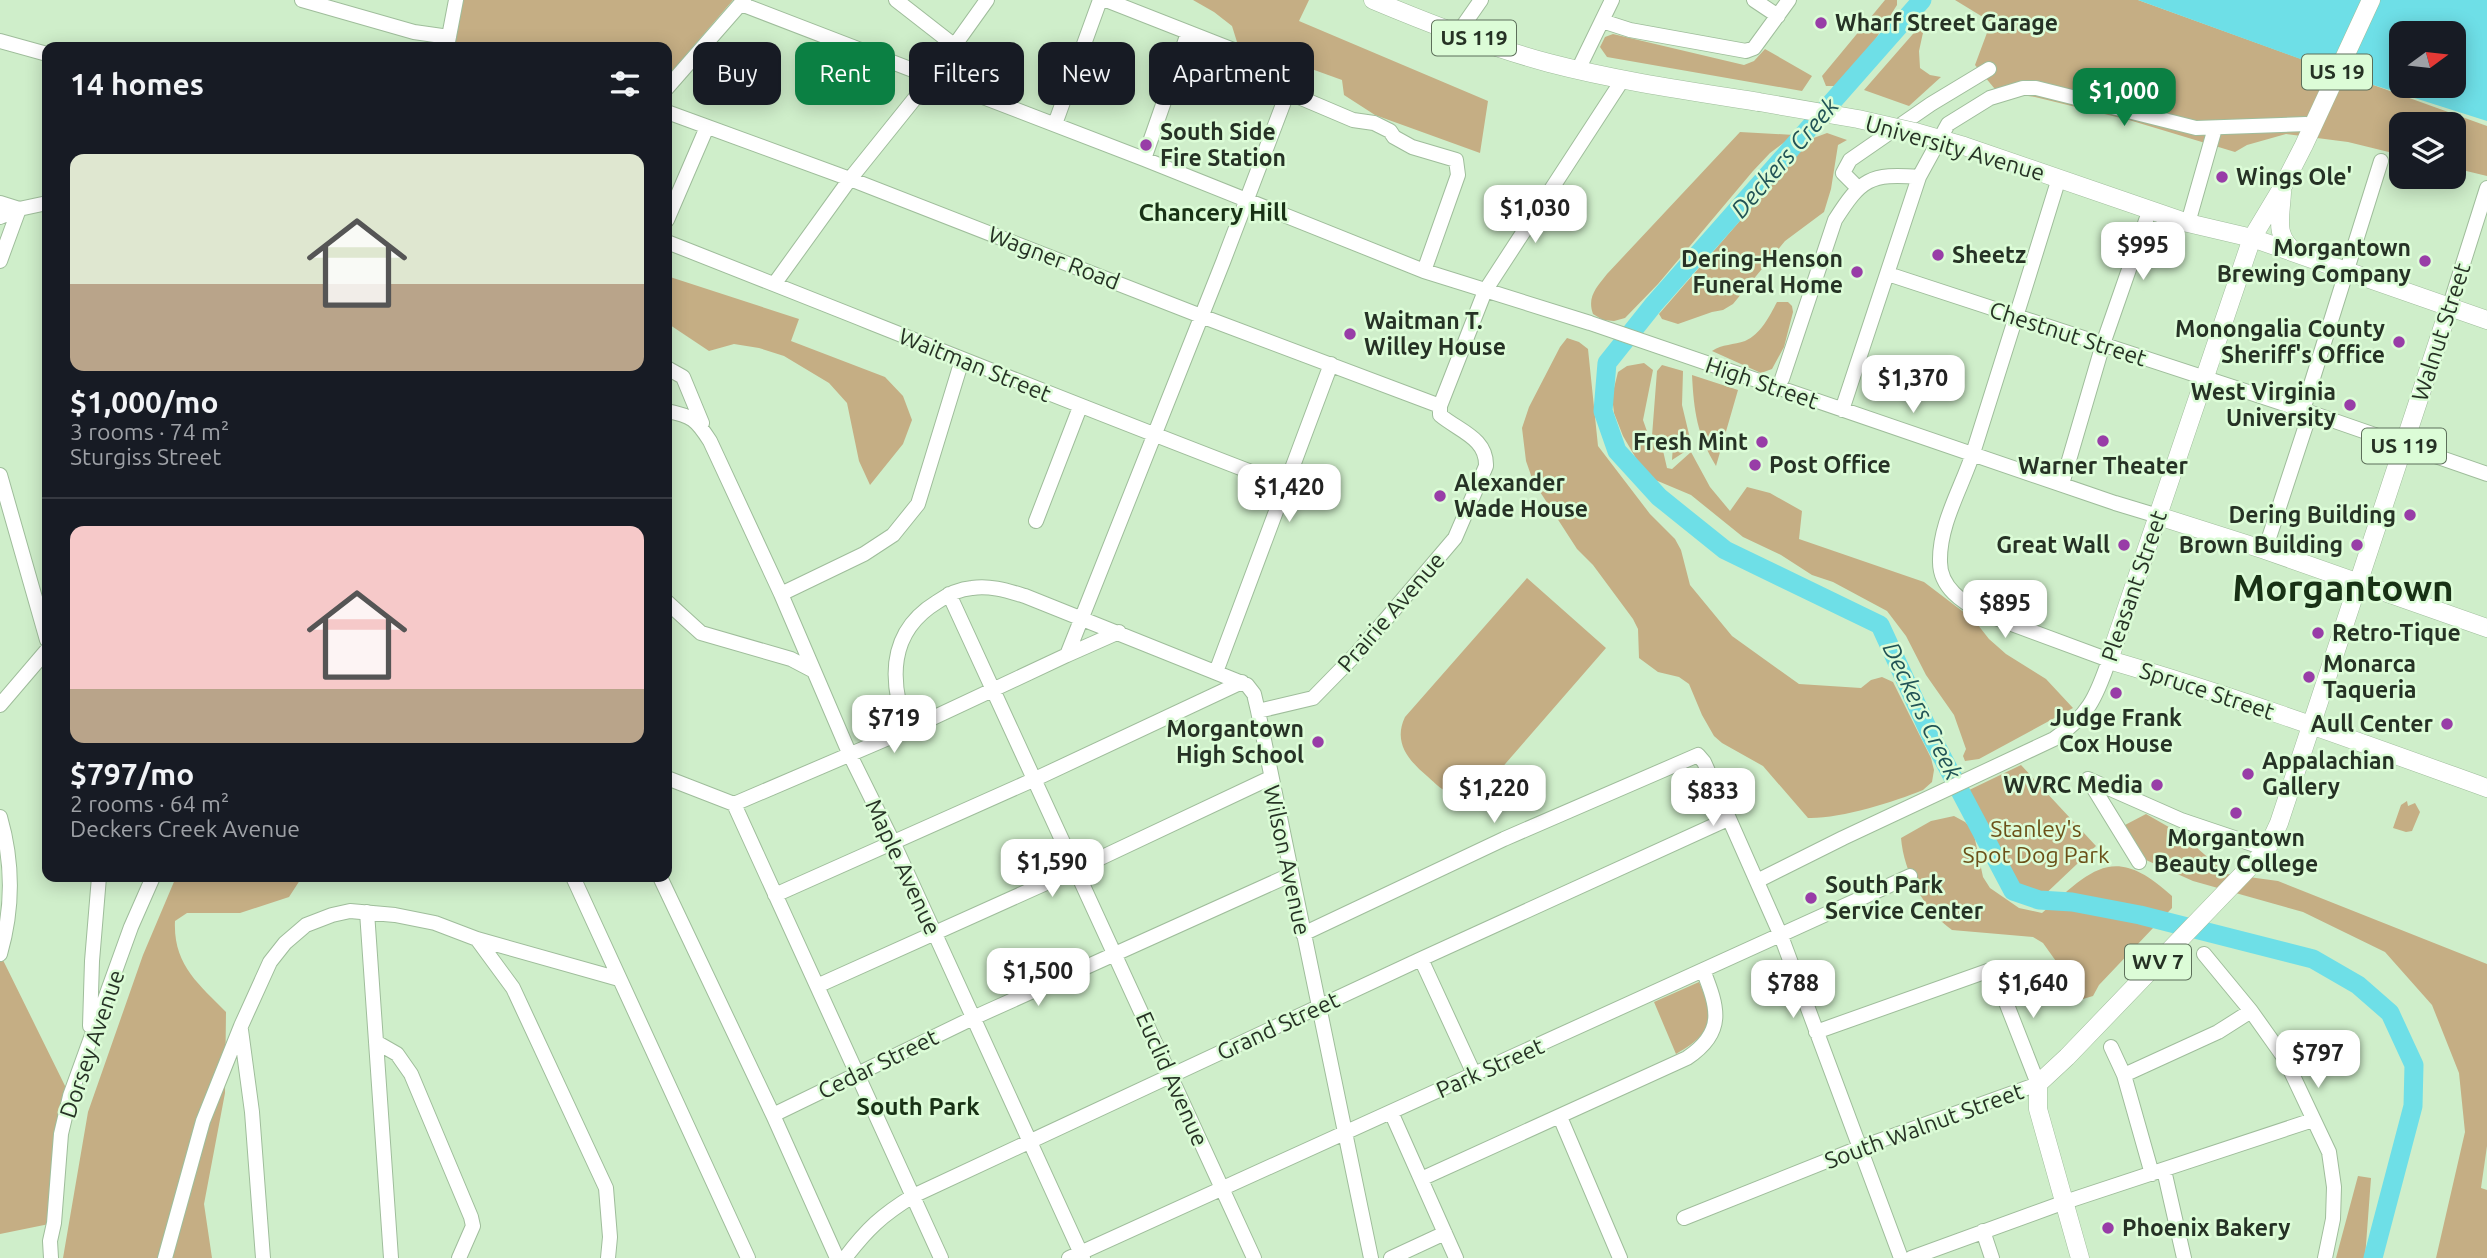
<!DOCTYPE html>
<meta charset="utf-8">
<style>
:root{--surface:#171b24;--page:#242831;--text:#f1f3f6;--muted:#9ea1a6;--line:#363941;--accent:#0b8043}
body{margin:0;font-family:Ubuntu,sans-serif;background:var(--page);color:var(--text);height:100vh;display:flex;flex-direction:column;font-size:26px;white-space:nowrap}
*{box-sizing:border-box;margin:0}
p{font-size:23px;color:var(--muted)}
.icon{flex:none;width:38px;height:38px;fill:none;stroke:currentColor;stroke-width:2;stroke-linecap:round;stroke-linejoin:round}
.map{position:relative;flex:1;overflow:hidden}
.details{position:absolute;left:42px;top:42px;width:630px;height:840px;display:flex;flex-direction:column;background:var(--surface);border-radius:14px;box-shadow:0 4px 18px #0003}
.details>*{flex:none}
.top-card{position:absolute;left:693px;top:42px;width:665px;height:63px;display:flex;gap:14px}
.needle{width:46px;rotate:75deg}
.tools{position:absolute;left:2389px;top:21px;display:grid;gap:14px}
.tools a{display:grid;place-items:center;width:77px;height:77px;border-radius:14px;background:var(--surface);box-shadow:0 4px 18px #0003;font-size:35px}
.price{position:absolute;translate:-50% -60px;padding:0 16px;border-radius:14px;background:#fff;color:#222;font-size:23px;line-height:46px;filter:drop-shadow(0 2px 4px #0008)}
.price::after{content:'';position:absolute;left:50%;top:42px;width:21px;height:16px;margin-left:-10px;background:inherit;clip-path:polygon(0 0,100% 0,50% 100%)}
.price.current{background:var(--accent);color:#fff}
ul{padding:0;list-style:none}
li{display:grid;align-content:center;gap:14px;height:371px;padding:0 28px}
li+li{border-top:2px solid var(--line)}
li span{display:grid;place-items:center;height:217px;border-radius:14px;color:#555}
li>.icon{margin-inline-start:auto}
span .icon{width:126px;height:126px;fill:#fffc;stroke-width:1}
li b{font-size:30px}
h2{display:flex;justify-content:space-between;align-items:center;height:84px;padding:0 28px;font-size:30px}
.chip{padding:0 24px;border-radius:14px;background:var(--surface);box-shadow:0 4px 18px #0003;font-size:24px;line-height:63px}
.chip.current{background:var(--accent);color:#fff}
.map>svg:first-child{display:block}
.green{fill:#c5ae84}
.water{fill:#6edfe7;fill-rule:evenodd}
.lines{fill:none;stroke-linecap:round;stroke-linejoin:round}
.river{stroke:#6edfe7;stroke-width:19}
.minor-casing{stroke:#9fbd9b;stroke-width:16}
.major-casing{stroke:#9fbd9b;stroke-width:19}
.minor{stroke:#fff;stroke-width:14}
.major{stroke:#fff;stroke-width:18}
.major-bridge-casing{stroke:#9fbd9b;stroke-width:19;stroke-linecap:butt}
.major-bridge{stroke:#fff;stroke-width:18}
.poi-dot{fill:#983da7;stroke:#dcfcd7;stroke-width:2.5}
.labels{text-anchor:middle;stroke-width:5;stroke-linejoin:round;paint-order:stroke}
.shield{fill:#dcfcd7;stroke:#5d6f5a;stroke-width:2}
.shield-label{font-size:21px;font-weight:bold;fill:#263225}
.poi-label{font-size:23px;font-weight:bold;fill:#263225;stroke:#dcfcd7;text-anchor:start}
.street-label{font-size:23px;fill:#263225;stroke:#dcfcd7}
.park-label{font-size:23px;fill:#6b5018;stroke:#dcfcd7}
.water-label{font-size:24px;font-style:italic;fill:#215356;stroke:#dcfcd7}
.neighbourhood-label{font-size:24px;font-weight:bold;fill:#183115;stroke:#dcfcd7}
.town-label{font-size:37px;font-weight:bold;fill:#183115;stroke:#dcfcd7}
</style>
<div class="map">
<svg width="2487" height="1258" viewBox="0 0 2487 1258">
<rect width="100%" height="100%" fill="#cfeeca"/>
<path class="green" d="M 461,0 L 733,0 L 667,77 L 667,47 L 453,47 Z
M 1193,0 L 1309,0 L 1299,21 L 1488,101 L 1480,153 L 1375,115 L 1344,95 L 1342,80 L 1237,42 L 1232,26 L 1214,12 Z
M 1885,0 L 1897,0 L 1897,5 L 1870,48 L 1838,86 L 1826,86 L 1822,76 Z
M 1955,0 L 2138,0 L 2487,126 L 2487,176 L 2454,168 L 2454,124 L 2401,124 L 2401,155 L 2348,142 L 2286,134 L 2247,145 L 2235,152 L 2129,120 L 2035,97 L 2020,95 L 2004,100 L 1975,65 L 1991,22 Z
M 1926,19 L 1919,51 L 1920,68 L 1930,75 L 1941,77 L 1909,106 L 1864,90 Z
M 1613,34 L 1744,65 L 1754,61 L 1765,49 L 1812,76 L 1802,91 L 1607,57 L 1600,47 L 1605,37 Z
M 1740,132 L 1794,135 L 1770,153 L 1753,171 L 1658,284 L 1625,318 L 1614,321 L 1603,320 L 1593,314 C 1587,297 1596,288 1607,274 Z
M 1827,133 L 1847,140 L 1838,145 L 1831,189 L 1824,212 L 1785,241 L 1733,304 L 1723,310 L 1712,312 L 1678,324 L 1662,319 L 1659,314 L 1811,139 Z
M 667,276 L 799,319 L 791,341 L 885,377 L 903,396 L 912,420 L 903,444 L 870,485 L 859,461 L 847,403 L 829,383 L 784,356 L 759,348 L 734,344 L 709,351 L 667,323 Z
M 1777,302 L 1788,302 L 1792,306 L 1793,312 L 1784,347 L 1772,369 L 1761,373 L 1712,351 C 1722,344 1734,345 1745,341 C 1761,334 1769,317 1777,302 Z
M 1567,338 L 1579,342 L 1588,349 L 1598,446 L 1650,514 L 1675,539 L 1681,550 L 1690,585 L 1732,636 L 1799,684 L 1861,688 L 1871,680 L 1882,677 L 1893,682 L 1931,758 L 1934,770 L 1932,782 L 1923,790 C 1894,802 1839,819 1808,818 L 1763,766 L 1722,743 L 1714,736 L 1702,715 L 1689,684 L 1679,677 L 1658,672 L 1639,658 L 1638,629 L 1633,619 L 1593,565 L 1577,549 L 1533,481 L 1526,461 L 1522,428 L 1529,407 L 1560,347 Z
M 1644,363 L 1653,370 L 1643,420 L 1649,437 L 1661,442 L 1667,468 L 1672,469 L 1691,452 L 1710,487 L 1730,511 L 1747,487 L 1770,493 L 1802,511 L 1799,539 L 1924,582 L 1974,620 L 1989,639 L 2006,654 L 2046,679 L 2073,708 L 1979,759 L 1965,761 L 1963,756 L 1966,749 L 1954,715 L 1926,675 L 1906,636 L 1887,611 L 1833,582 L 1812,575 L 1781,555 L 1743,537 L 1691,495 L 1653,479 L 1644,472 L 1623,436 L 1614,413 L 1612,396 L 1618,372 L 1627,366 Z
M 1662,365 L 1683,371 L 1682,405 L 1692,447 L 1672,460 L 1673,445 L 1663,435 L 1652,436 L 1657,371 Z
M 1692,375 L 1738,390 L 1716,466 C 1697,434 1694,412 1692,375 Z
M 1527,578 L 1606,648 L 1486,786 C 1474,793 1458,797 1444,790 C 1438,787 1433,781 1427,776 C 1408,760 1393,742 1405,717 Z
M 2021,765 L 2096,846 L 2039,900 L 2013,891 L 1965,792 Z
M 2407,801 L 2408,806 L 2415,803 L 2420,812 L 2412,831 L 2406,832 L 2393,828 L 2401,805 Z
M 2146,814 L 2181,834 L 2227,874 L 2278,881 L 2487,964 L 2487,1146 L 2481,1188 L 2487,1190 L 2487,1258 L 2436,1258 L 2465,1132 L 2459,1073 L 2432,1005 L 2385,952 L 2303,912 L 2193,881 L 2146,860 L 2125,825 Z
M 1954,816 L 1965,822 L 1973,830 L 1983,877 L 1990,888 L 2019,908 L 2042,913 C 2092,870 2113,842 2172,896 L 2172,908 L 2099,985 L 2093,996 L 2083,999 L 2043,943 L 2033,937 L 1952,930 C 1924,910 1904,873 1901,838 L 1931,821 Z
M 176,877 L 302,877 L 289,897 L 240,913 L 187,913 L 175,921 C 173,965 199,984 226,1012 L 225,1093 L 204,1204 L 212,1258 L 63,1258 L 88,1112 L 143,955 Z
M 0,954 L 70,1096 L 54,1223 L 0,1234 Z
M 1699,982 C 1716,1020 1712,1033 1676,1054 L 1654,1002 Z
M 2358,1176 L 2371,1178 L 2365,1258 L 2336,1258 Z"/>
<path class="water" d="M 2138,0 L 2487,0 L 2487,121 L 2361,81 ZM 2401,33 L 2454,33 L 2454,86 L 2401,86 Z"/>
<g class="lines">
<path class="river" d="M 1922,0 L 1654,304 L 1607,363 L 1603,411 L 1617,451 L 1659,497 L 1725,550 L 1880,625 L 1931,736 L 2013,891 L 2039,900 L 2072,902 L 2140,915 L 2313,959 L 2358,985 L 2390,1013 L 2414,1065 L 2413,1106 L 2373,1258"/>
<defs>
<path id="minor" d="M 302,0 L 414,32 L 449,37
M 896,0 L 955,46
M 1106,0 L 1236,51
M 1754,0 L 1778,16
M 741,4 L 1144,159 L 1424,271 L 1590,323 L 2115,503 L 2158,516
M 1602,21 L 1630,30 L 1746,51 L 1754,48 L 1789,0
M 1458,33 L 1481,0
M 0,41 L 47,54
M 447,47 L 456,0
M 1578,70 L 1612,0
M 667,88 L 744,0
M 1287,92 L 1353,120 L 1374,123 L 1390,131 L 1394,137 L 1412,147 L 1456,160 L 1458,175 L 1424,271
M 667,112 L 850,179 L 1201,316 L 1440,406
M 1055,124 L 1100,0
M 1144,159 L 1188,33
M 1858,188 L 1843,173 L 1850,160 L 1931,104 L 1989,69
M 0,203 L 19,209 L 0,261
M 0,217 L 19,209 L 47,203
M 667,220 L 707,127
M 2188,223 L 2215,128
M 667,242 C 873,323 1078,406 1285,485
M 1888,274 L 2303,410 L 2487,474
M 775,283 L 850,179 L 932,77 L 987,0
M 2449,308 L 2487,188
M 667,368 L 683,377 L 702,423
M 1782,379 L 1835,220 C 1861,179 1870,173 1919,177
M 1842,410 L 1919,177 L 1948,124 L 1990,98 L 2023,88 L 2036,88 L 2196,128 L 2306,124
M 2303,410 L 2381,161
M 667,411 C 692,416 696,419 710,441 L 781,594 L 850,755 L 893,842 L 1083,1258
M 0,475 L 47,640
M 2062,484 L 2103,344 L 2150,209
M 1036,521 L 1080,407
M 2265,550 L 2310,413
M 781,594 L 864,554 L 893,535 L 918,504 L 962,360
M 949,594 L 1254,1258
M 667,602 L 701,633 L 791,659 L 812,670
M 1067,655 L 1119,632
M 1216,672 L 1331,364
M 0,705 L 47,650
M 1258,711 L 1313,698 L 1358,652 L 1455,538 L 1486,466 C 1487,438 1459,431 1440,415 L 1440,406 L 1485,291 L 1623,79
M 907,730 C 889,681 888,632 937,602 C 947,595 959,589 972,588 C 990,585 1008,591 1025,596 L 1247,685 L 1254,694 L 1258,711 L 1371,1258
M 667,778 L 734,804 L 907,730 L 1067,655 L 1223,262 L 1298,65
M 2088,779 L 2181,820 L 2267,849
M 2088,779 L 2139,862
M 734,804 L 941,1258
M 0,817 C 13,862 13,909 0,954
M 573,877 L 748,1258
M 660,877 L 773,1115 L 837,1258
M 1757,881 L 1843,838 L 2054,739 C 2088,716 2096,698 2109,660 L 1982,613 C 1963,602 1940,588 1940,562 C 1939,523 1963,486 1974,450 C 2003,359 2031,269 2059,178
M 775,895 L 1033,780 L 1242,682
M 367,912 L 391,1258
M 1303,934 L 1504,839 L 1698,755 L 1704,762 L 1781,936 L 1901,1258
M 477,939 L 513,988 L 606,1188 L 610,1237 L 608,1258
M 2204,954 L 2251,1011 L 2285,1059 L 2329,1152 L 2334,1187 L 2333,1219 L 2325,1258
M 1421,959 L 1474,1074
M 817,986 L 1075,870 L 1270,778
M 90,1026 L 92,961 L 99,877
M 241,1030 L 252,1112 L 263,1258
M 376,1042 L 397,1054 L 411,1074 L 471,1217 L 473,1226 L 459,1258
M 2111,1047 L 2124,1075 L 2152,1174
M 2124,1075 L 2218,1032 L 2251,1011
M 1391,1112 L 1456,1258
M 773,1115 L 973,1018 L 1290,875
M 1560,1117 L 1620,1258
M 2164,1170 L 2184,1258
M 1421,1179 L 1687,1058 C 1726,1032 1718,1008 1703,970
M 1684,1218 L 1859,1148 L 2038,1084 L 1993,969 L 1816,1032
M 1983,1231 L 1992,1258
M 51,1258 L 50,1241 L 54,1223 L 61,1134 L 70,1096 L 131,927 L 153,877
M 165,1258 L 203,1121 L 241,1026 L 270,962 L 285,943 L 306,925 L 332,915 L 350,911 L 395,915 L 435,923 L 477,939 L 619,979
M 845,1258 C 867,1229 882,1215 913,1196 L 1421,959 L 1728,819
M 1069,1258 L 1910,876
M 1391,1258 L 1445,1233
M 1911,1258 L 2065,1202 L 2313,1120"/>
<path id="major" d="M 1373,0 C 1430,24 1489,47 1549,63 C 1618,81 1689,91 1759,102
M 2371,0 L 2304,145 L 2282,188 L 2252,238 L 2109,660 C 2237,697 2362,743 2487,788
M 1915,132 L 1964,146 L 2188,223 L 2252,238 L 2487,320
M 2282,192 C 2281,218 2273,235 2296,253
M 2158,516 L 2265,550 L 2487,628
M 2080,1258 L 2038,1109 L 2038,1084 L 2067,1057 L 2267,849 L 2279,823 L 2449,308"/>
</defs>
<use href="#minor" class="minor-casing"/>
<use href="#major" class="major-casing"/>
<use href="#minor" class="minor"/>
<use href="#major" class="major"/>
<defs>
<path id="major-bridge" d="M 1759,102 L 1858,119 L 1915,132"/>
</defs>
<use href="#major-bridge" class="major-bridge-casing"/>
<use href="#major-bridge" class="major-bridge"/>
</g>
<g class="poi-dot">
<circle cx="1821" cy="23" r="7"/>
<circle cx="1146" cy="145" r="7"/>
<circle cx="2222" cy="177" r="7"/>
<circle cx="1938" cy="255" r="7"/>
<circle cx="2425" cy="261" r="7"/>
<circle cx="1857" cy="272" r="7"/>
<circle cx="1350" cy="334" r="7"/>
<circle cx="2399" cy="342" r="7"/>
<circle cx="2350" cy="405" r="7"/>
<circle cx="2103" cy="441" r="7"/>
<circle cx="1762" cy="442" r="7"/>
<circle cx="1755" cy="465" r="7"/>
<circle cx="1440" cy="496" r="7"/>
<circle cx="2410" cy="515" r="7"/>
<circle cx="2124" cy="545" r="7"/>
<circle cx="2357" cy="545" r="7"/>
<circle cx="2318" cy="633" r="7"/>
<circle cx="2309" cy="677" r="7"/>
<circle cx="2116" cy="693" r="7"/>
<circle cx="2447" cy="724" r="7"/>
<circle cx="1318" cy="742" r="7"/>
<circle cx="2248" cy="774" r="7"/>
<circle cx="2157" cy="785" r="7"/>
<circle cx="2236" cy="813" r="7"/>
<circle cx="1811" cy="898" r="7"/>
<circle cx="2108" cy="1228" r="7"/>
</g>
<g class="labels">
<g class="shield">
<rect x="1432" y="20.5" width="84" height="35" rx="5"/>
<rect x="2302" y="54.5" width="70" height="35" rx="5"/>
<rect x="2362" y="428.5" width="84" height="35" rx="5"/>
<rect x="2125" y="944.5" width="66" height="35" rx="5"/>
</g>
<g class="shield-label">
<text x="1474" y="45">US 119</text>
<text x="2337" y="79">US 19</text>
<text x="2404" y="453">US 119</text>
<text x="2158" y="969">WV 7</text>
</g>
<g class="poi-label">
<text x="1835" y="31">Wharf Street Garage</text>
<text x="1160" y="140">South Side<tspan x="1160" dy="26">Fire Station</tspan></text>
<text x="2236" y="185">Wings Ole'</text>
<text x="2411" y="256" text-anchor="end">Morgantown<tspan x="2411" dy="26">Brewing Company</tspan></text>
<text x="1952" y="263">Sheetz</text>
<text x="1843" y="267" text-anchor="end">Dering-Henson<tspan x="1843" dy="26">Funeral Home</tspan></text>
<text x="1364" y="329">Waitman T.<tspan x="1364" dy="26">Willey House</tspan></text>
<text x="2385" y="337" text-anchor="end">Monongalia County<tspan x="2385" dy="26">Sheriff's Office</tspan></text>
<text x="2336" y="400" text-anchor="end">West Virginia<tspan x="2336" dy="26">University</tspan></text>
<text x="1748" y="450" text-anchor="end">Fresh Mint</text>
<text x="1769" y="473">Post Office</text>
<text x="2103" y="474" text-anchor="middle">Warner Theater</text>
<text x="1454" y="491">Alexander<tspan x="1454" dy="26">Wade House</tspan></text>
<text x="2396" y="523" text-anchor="end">Dering Building</text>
<text x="2110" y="553" text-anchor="end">Great Wall</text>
<text x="2343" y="553" text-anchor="end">Brown Building</text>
<text x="2332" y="641">Retro-Tique</text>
<text x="2323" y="672">Monarca<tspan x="2323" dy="26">Taqueria</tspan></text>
<text x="2116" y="726" text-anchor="middle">Judge Frank<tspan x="2116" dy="26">Cox House</tspan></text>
<text x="2433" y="732" text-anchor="end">Aull Center</text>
<text x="1304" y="737" text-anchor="end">Morgantown<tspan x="1304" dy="26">High School</tspan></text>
<text x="2262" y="769">Appalachian<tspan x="2262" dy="26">Gallery</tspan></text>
<text x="2143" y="793" text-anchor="end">WVRC Media</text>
<text x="2236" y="846" text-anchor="middle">Morgantown<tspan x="2236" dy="26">Beauty College</tspan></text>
<text x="1825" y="893">South Park<tspan x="1825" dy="26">Service Center</tspan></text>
<text x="2122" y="1236">Phoenix Bakery</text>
</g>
<g class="street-label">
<text transform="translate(1955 148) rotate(16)" y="8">University Avenue</text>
<text transform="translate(1054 258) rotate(21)" y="8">Wagner Road</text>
<text transform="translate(2441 332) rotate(-72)" y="8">Walnut Street</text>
<text transform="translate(2068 334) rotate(18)" y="8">Chestnut Street</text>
<text transform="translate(975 365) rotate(22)" y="8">Waitman Street</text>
<text transform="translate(1762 383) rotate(19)" y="8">High Street</text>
<text transform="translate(2134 586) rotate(-71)" y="8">Pleasant Street</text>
<text transform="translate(1391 612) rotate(-49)" y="8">Prairie Avenue</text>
<text transform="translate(2207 691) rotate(18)" y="8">Spruce Street</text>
<text transform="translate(1287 860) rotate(78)" y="8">Wilson Avenue</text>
<text transform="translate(903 867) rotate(65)" y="8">Maple Avenue</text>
<text transform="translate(1278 1026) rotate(-25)" y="8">Grand Street</text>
<text transform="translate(92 1044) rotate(-71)" y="8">Dorsey Avenue</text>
<text transform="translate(878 1064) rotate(-26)" y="8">Cedar Street</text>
<text transform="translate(1490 1068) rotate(-24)" y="8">Park Street</text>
<text transform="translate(1172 1079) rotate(66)" y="8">Euclid Avenue</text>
<text transform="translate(1924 1126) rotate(-20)" y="8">South Walnut Street</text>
</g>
<g class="park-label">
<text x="2036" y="837">Stanley's<tspan x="2036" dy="26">Spot Dog Park</tspan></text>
</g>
<g class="water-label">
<text transform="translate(1785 158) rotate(-49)" y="8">Deckers Creek</text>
<text transform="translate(1922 711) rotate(64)" y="8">Deckers Creek</text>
</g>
<g class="neighbourhood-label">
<text x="1213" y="221">Chancery Hill</text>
<text x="918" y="1115">South Park</text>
</g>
<g class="town-label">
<text x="2343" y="601">Morgantown</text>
</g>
</g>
</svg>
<div class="tools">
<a><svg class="needle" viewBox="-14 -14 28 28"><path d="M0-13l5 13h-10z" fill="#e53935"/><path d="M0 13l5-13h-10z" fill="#9ea1a6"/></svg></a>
<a><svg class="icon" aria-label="layers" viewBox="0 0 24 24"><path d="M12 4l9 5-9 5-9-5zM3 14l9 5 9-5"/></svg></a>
</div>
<b class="price current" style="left:2124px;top:128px">$1,000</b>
<b class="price" style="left:1535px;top:245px">$1,030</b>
<b class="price" style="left:2143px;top:282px">$995</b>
<b class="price" style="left:1913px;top:415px">$1,370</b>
<b class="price" style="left:1289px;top:524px">$1,420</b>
<b class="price" style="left:2005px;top:640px">$895</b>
<b class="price" style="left:894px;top:755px">$719</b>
<b class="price" style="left:1494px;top:825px">$1,220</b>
<b class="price" style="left:1713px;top:828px">$833</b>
<b class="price" style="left:1052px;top:899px">$1,590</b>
<b class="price" style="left:1038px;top:1008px">$1,500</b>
<b class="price" style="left:1793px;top:1020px">$788</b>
<b class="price" style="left:2033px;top:1020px">$1,640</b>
<b class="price" style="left:2318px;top:1090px">$797</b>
<div class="top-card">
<a class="chip">Buy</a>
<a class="chip current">Rent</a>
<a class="chip">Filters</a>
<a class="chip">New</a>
<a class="chip">Apartment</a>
</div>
<section class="details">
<h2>14 homes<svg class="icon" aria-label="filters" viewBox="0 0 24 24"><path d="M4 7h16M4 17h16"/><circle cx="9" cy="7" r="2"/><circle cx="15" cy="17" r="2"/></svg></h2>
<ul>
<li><span style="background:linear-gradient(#dfe7d0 60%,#b9a48a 0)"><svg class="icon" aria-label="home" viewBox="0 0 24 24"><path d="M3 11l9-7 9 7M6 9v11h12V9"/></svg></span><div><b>$1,000/mo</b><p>3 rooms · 74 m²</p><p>Sturgiss Street</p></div></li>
<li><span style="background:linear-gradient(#f6c9c9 75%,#b9a48a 0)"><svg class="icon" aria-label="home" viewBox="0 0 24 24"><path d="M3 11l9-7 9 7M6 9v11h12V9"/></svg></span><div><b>$797/mo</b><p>2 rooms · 64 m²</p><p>Deckers Creek Avenue</p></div></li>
</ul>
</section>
</div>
